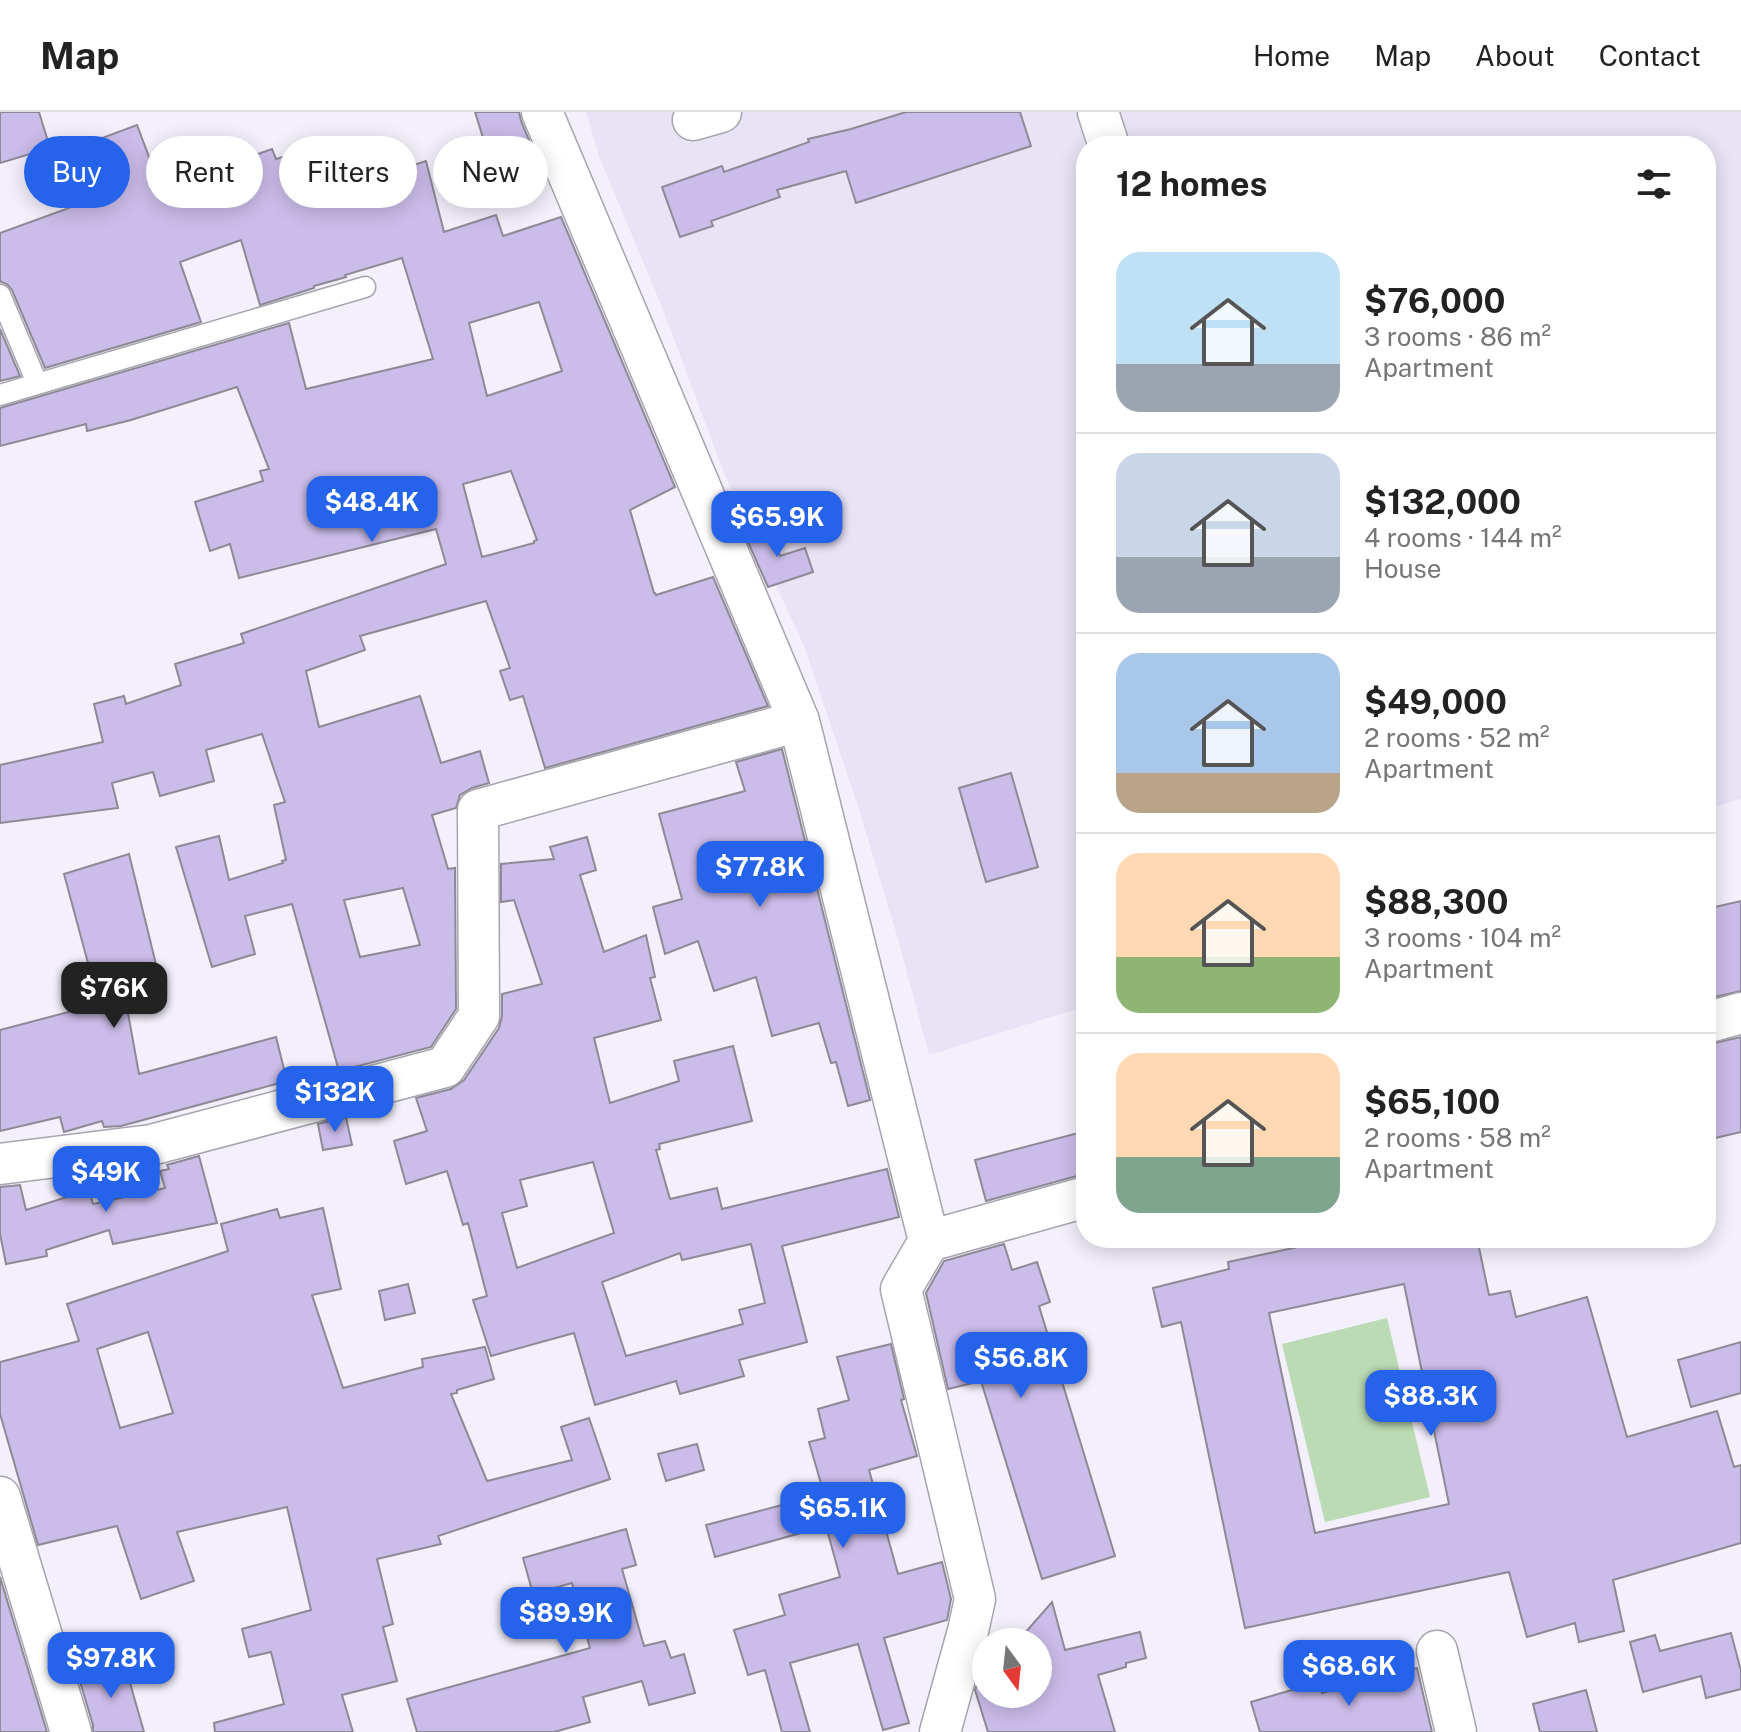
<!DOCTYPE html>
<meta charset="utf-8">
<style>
:root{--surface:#fff;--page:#f2f2f2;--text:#222;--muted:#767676;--line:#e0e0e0;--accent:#2563eb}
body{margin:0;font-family:"Public Sans",sans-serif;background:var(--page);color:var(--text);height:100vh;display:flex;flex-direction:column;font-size:30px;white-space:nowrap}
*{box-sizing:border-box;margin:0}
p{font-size:26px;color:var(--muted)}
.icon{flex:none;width:44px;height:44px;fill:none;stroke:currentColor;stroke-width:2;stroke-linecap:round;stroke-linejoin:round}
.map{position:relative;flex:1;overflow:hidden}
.drawer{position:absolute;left:1076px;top:24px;width:640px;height:1112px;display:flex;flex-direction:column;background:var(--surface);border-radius:32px;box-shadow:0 4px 20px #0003}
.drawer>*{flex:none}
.banner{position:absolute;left:24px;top:24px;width:760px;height:72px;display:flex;gap:16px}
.needle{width:52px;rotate:165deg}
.controls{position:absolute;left:972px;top:1516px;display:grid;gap:16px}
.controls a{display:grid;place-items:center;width:80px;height:80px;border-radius:50%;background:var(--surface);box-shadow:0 4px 20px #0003;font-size:40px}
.price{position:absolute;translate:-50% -68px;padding:0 18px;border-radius:16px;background:var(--accent);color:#fff;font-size:26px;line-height:52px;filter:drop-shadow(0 2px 4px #0008)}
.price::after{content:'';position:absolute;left:50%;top:48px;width:24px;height:18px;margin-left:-12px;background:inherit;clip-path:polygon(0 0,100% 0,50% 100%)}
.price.current{background:#222;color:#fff}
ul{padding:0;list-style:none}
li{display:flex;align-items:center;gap:24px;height:200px;padding:0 40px}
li+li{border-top:2px solid var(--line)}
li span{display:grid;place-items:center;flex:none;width:224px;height:160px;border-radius:24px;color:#555}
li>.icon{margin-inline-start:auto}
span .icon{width:96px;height:96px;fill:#fffc;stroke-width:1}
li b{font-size:34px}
h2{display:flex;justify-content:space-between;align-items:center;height:96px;padding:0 40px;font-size:34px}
.chip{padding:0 28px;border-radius:36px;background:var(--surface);box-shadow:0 4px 20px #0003;font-size:28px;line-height:72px}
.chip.current{background:var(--accent);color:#fff}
header{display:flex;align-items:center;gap:48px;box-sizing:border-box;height:112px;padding:0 40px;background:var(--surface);border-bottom:2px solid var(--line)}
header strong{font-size:38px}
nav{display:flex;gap:44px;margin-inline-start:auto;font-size:28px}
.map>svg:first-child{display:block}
.built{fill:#e9e3f6}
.green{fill:#bbdbb4}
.building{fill:#cbbdea;stroke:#8d8a95;stroke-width:2;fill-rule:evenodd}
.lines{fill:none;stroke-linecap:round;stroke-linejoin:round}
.service-casing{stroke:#a7a4af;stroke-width:23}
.minor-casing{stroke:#a7a4af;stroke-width:43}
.service{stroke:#fff;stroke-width:20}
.minor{stroke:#fff;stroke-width:40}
</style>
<header>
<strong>Map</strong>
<nav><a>Home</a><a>Map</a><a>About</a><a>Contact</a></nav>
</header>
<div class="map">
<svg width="1741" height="1620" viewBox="0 0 1741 1620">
<rect width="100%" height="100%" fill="#f3effb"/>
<path class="built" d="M 586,0 L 1741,0 L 1741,687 L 1706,698 L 1706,34 L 1086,34 L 1086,894 L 929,943 L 898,827 L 857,691 L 804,534 L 724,361 L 662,195 L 600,47 Z"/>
<path class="green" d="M 1387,1206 L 1430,1385 L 1325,1410 L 1282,1232 Z"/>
<path class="building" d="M 0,0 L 39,0 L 50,36 L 0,51 Z
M 475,0 L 519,0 L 521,9 L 536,45 L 493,58 Z
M 906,0 L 1020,0 L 1031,34 L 856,91 L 846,59 L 777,78 L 780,85 L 711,109 L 713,114 L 680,125 L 662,75 L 722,54 L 724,60 L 809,30 L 808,27 L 851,17 Z
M 137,13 L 160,74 L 184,68 L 272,37 L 276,47 L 330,31 L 343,76 L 426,49 L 444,120 L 496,103 L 503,124 L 561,105 L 675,375 L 630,398 L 654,481 L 655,481 L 656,483 L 713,465 L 768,594 L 545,656 L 523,584 L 510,588 L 500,559 L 510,556 L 486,489 L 360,524 L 365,538 L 306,559 L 319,615 L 420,584 L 441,651 L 480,639 L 489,671 L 472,676 L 460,683 L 456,696 L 432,703 L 448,757 L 455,756 L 456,897 L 431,935 L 339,959 L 292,792 L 245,804 L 255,842 L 212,855 L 176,735 L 219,724 L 229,768 L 283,751 L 282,749 L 286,748 L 274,693 L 285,690 L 262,622 L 206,638 L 214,669 L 160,684 L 153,660 L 112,671 L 118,696 L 0,711 L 0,653 L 103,630 L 94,592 L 124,584 L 126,592 L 181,573 L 175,552 L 244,531 L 241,522 L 446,452 L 436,417 L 239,466 L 230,432 L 210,439 L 195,390 L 263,369 L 260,359 L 269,357 L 237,275 L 131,308 L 87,319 L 86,312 L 0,334 L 0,296 L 289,211 L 306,277 L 433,247 L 402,146 L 345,163 L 346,165 L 314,174 L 314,176 L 260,193 L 241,128 L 180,150 L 201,210 L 45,256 L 12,178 L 7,172 L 1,170 L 0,167 L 0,121 L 113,80 L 94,29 ZM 539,190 L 562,259 L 487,284 L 469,211 ZM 511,359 L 537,428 L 534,429 L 534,431 L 482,445 L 463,372 ZM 403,776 L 420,833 L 360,845 L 344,788 Z
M 0,217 L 20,264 L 0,269 Z
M 770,414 L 780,444 L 805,436 L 813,460 L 768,475 L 745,423 Z
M 782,637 L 870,988 L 848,994 L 836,950 L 831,951 L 819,911 L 772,924 L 756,865 L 714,879 L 698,829 L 665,842 L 653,795 L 682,787 L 659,702 L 745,679 L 736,650 Z
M 1011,661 L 1038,755 L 986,770 L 959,676 Z
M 587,725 L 596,758 L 580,763 L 604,840 L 646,823 L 655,865 L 650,866 L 661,908 L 594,926 L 610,991 L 679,969 L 674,949 L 733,934 L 752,1009 L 659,1032 L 660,1037 L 656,1038 L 670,1087 L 717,1076 L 722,1097 L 887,1057 L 899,1105 L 782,1134 L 807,1230 L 739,1248 L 744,1264 L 680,1282 L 676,1269 L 595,1293 L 574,1221 L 491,1244 L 473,1188 L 487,1184 L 468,1111 L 463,1113 L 447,1059 L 406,1072 L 394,1029 L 427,1019 L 416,986 L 451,977 L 464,968 L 499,916 L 502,904 L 502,882 L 542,872 L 514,788 L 501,790 L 501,752 L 554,747 L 550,735 ZM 593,1050 L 614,1121 L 517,1156 L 502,1101 L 527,1094 L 520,1068 ZM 751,1132 L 765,1191 L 739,1198 L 743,1212 L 626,1244 L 602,1170 L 680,1141 L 682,1148 Z
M 129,742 L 163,881 L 126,890 L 139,962 L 276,925 L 287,969 L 121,1014 L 104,1015 L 102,1009 L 64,1020 L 60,1005 L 0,1019 L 0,918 L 99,892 L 64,762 Z
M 1741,789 L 1741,879 L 1706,887 L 1706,797 Z
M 1741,925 L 1741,1020 L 1715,1026 L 1706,984 L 1706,933 Z
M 346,1005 L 352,1033 L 323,1038 L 318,1012 Z
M 1086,1019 L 1086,1063 L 1080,1063 L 986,1089 L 975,1048 Z
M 199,1044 L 217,1111 L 113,1132 L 109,1118 L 46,1138 L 47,1144 L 6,1152 L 0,1122 L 0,1075 L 20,1073 L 26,1098 L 89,1078 L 93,1092 L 165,1076 L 160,1059 L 169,1057 L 167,1053 Z
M 323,1096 L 341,1177 L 312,1183 L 343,1276 L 423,1255 L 422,1247 L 485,1235 L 494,1267 L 457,1278 L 457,1281 L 451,1282 L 487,1369 L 572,1348 L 561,1315 L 589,1306 L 610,1367 L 438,1424 L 441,1432 L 377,1447 L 393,1512 L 383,1515 L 397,1569 L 342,1583 L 353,1620 L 215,1620 L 214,1611 L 284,1592 L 271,1540 L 249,1545 L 242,1517 L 311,1498 L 287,1395 L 177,1420 L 194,1469 L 141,1487 L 117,1414 L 38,1433 L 0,1302 L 0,1250 L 79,1229 L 67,1192 L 228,1139 L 221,1112 L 277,1097 L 280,1106 ZM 148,1220 L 173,1301 L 120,1316 L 97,1237 Z
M 1339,1126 L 1477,1126 L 1489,1183 L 1510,1179 L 1516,1205 L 1587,1185 L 1627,1325 L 1717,1299 L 1734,1355 L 1741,1353 L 1741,1431 L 1613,1468 L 1624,1519 L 1579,1530 L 1575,1511 L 1527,1525 L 1509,1460 L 1245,1516 L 1181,1210 L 1162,1215 L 1153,1176 L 1229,1157 L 1228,1150 ZM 1404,1172 L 1449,1392 L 1315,1421 L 1269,1201 Z
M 1004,1132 L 1012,1158 L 1037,1150 L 1050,1190 L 1039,1194 L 1115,1444 L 1042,1467 L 981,1269 L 948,1277 L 926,1181 L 944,1149 Z
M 408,1172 L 415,1201 L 385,1208 L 379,1179 Z
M 1741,1230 L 1741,1281 L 1691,1295 L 1678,1248 Z
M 891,1232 L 904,1287 L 901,1288 L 917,1344 L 869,1358 L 898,1462 L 942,1450 L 951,1487 L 947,1508 L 884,1526 L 909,1611 L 883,1618 L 858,1532 L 790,1551 L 810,1620 L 782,1620 L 765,1558 L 748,1563 L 734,1518 L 785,1503 L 779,1483 L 840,1465 L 826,1414 L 715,1445 L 706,1413 L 824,1382 L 809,1330 L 825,1326 L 818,1297 L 849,1288 L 837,1245 Z
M 697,1332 L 704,1358 L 666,1369 L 658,1342 Z
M 626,1417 L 636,1453 L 622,1457 L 644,1534 L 665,1529 L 671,1546 L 684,1542 L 695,1581 L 649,1593 L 642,1569 L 583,1585 L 590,1610 L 554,1620 L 417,1620 L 407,1587 L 590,1536 L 572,1471 L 533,1482 L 523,1446 Z
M 0,1465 L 47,1620 L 0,1620 Z
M 1052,1490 L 1065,1538 L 1140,1520 L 1146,1546 L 1126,1551 L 1126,1555 L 1098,1563 L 1115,1620 L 988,1620 L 975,1578 L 976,1575 L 986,1564 L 986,1582 L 1038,1582 L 1038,1530 L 1017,1530 Z
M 1731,1521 L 1741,1559 L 1741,1577 L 1706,1586 L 1701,1564 L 1643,1580 L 1630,1530 L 1655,1523 L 1660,1539 Z
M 124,1550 L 144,1620 L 93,1620 L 93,1613 L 78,1563 Z
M 1417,1556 L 1432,1620 L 1260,1620 L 1251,1590 L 1319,1570 L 1322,1581 Z
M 1586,1578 L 1597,1620 L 1540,1620 L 1533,1592 Z"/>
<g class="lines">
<defs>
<path id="service" d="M 0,183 L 37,271
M 0,283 L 365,175"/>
<path id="minor" d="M 542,0 L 799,609 L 929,1129 L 1086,1085
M 1098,0 L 1109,34
M 693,8 L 721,0
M 1706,911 L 1741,901
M 0,1052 L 151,1033 L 445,955 L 479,904 L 478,698 L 799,609
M 929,1129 L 901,1177 L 975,1487 L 968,1519 L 940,1620
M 0,1385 L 71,1620
M 1437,1539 L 1456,1620"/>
</defs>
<use href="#service" class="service-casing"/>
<use href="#minor" class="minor-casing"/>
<use href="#service" class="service"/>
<use href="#minor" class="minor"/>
</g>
</svg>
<div class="controls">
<a><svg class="needle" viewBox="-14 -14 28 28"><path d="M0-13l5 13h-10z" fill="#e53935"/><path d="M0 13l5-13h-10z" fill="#767676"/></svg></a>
</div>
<b class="price" style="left:372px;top:432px">$48.4K</b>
<b class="price" style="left:777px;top:447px">$65.9K</b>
<b class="price" style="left:760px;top:797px">$77.8K</b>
<b class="price current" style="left:114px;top:918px">$76K</b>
<b class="price" style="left:335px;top:1022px">$132K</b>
<b class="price" style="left:106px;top:1102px">$49K</b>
<b class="price" style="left:1021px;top:1288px">$56.8K</b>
<b class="price" style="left:1431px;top:1326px">$88.3K</b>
<b class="price" style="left:843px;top:1438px">$65.1K</b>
<b class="price" style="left:566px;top:1543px">$89.9K</b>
<b class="price" style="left:111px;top:1588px">$97.8K</b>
<b class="price" style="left:1349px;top:1596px">$68.6K</b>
<div class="banner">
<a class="chip current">Buy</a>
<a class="chip">Rent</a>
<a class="chip">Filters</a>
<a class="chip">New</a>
</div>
<section class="drawer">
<h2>12 homes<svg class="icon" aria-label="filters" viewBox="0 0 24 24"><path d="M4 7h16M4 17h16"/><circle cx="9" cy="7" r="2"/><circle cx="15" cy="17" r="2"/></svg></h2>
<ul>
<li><span style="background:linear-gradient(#bfe0f5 70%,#9aa5b1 0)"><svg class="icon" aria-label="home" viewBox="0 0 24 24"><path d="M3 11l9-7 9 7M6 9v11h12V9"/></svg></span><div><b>$76,000</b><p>3 rooms · 86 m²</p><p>Apartment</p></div></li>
<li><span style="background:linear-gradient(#c9d6e8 65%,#9aa5b1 0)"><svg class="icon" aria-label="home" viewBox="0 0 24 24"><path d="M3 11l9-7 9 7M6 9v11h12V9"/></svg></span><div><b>$132,000</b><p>4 rooms · 144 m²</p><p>House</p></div></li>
<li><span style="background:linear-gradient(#a9c7e8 75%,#b9a48a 0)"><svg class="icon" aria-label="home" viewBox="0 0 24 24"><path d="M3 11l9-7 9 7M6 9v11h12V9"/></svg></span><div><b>$49,000</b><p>2 rooms · 52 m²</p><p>Apartment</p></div></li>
<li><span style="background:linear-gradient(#ffd9b3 65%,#8fb573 0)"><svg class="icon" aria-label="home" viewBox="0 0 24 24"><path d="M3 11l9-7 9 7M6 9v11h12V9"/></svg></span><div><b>$88,300</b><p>3 rooms · 104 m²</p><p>Apartment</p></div></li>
<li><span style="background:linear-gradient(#ffd9b3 65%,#7fa58c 0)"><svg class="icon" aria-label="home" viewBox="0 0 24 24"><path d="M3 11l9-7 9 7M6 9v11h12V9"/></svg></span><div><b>$65,100</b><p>2 rooms · 58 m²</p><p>Apartment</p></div></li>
</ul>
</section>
</div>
